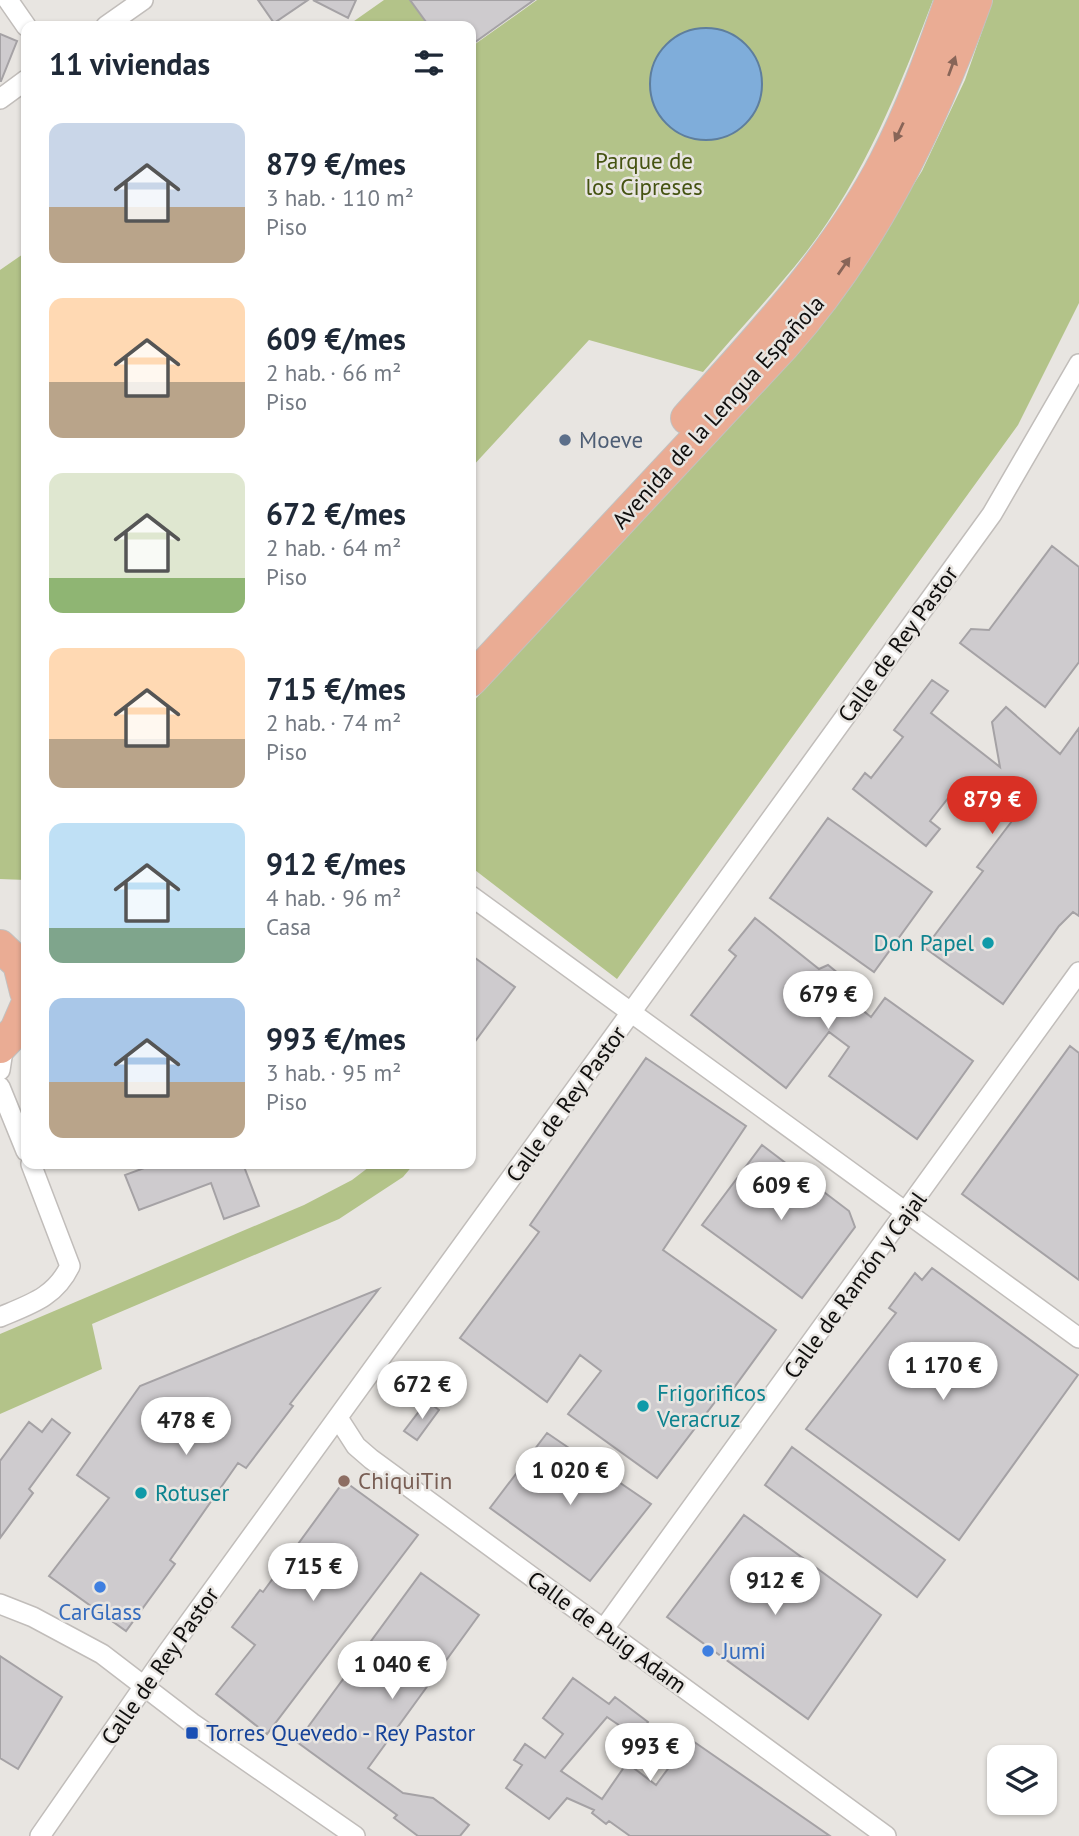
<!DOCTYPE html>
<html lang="es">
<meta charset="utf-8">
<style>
:root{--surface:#fff;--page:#f6f6f7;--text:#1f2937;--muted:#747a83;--accent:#d93025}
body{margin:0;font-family:"PT Sans",sans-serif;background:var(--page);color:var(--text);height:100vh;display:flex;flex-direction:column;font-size:26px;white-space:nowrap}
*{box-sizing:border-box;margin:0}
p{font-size:23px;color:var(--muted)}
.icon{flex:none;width:38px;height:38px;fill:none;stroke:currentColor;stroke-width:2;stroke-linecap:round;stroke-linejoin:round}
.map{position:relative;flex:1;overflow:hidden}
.details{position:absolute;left:21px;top:21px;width:455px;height:1148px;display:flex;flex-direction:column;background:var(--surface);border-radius:14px;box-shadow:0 2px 5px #0004}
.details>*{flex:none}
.controls{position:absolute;left:987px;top:1745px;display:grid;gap:14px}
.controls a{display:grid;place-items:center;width:70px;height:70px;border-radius:14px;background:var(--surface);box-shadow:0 2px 5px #0004;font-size:35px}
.price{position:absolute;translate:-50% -60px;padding:0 16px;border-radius:24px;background:#fff;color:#222;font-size:23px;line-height:46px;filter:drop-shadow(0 2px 4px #0008)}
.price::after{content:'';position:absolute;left:50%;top:42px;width:21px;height:16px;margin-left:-10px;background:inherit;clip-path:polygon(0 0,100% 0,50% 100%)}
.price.active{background:var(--accent);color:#fff}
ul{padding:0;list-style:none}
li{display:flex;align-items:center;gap:21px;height:175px;padding:0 28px}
li span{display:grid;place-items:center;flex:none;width:196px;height:140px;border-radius:14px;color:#555}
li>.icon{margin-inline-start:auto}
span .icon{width:84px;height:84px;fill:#fffc;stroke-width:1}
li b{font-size:30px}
h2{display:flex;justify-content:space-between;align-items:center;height:84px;padding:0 28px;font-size:30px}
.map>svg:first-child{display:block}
.green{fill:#b3c389}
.water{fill:#7fadda;stroke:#5e7e9d;stroke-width:2}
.building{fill:#cecbce;stroke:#a5a2a5;stroke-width:2}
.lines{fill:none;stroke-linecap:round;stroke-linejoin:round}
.minor-casing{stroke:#c1bdba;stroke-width:22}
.trunk-casing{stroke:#c1c1c0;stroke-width:34}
.minor{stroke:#fff;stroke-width:19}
.trunk{stroke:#eaac94;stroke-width:32}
.oneway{fill:#886558}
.service-dot{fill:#5c6f8a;stroke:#e8e5e1;stroke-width:2.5}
.culture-dot{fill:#0f9aa8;stroke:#e8e5e1;stroke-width:2.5}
.education-dot{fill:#8d6e63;stroke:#e8e5e1;stroke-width:2.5}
.shop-dot{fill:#3f7fe0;stroke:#e8e5e1;stroke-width:2.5}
.transit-dot{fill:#1a4fb4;stroke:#e8e5e1;stroke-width:2.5}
.labels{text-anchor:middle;stroke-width:5;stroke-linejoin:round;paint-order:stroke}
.park-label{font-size:23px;fill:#455311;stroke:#e8e5e1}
.street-label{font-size:23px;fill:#100f0e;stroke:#e8e5e1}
.service-label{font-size:23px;fill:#4e5e75;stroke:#e8e5e1;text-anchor:start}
.culture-label{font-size:23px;fill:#0d838f;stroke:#e8e5e1;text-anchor:start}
.education-label{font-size:23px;fill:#785e54;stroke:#e8e5e1;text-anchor:start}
.shop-label{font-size:23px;fill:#366cbe;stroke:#e8e5e1}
.transit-label{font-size:23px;fill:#164399;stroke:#e8e5e1;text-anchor:start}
</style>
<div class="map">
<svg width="1079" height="1836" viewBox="0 0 1079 1836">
<rect width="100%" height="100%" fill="#e8e5e1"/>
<path class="green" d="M 384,0 L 410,0 L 429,26 L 347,26 Z
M 537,0 L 933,0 C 900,87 864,177 807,251 C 774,293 737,332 703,372 L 589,340 L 471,468 L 471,47 Z
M 993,0 L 1079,0 L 1079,303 L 1018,425 L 617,979 L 471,867 L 471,704 L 844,296 L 922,171 L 965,80 Z
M 26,252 L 26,880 L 0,879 L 0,270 Z
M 373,1164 L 414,1164 L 403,1177 L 339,1219 L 92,1324 L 102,1369 L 0,1414 L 0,1334 L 304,1205 L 352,1180 Z"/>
<path class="water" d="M650 84a56 56 0 1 1 112 0a56 56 0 1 1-112 0Z"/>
<path class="building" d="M 258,0 L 308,0 L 274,23 Z
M 313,0 L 356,0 L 348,18 Z
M 410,0 L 534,0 L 471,45 L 471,26 L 429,26 Z
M 0,34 L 17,41 L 1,81 L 0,81 Z
M 1052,546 L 1079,567 L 1079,662 L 1045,707 L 960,643 L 971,629 L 989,630 Z
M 932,680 L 948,691 L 931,713 L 1000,767 L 992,722 L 1006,707 L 1060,754 L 1079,728 L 1079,916 L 1073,912 L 1059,926 L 1003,1004 L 925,948 L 983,871 L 977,867 L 1012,821 L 961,782 L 930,821 L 940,829 L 926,846 L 853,789 L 865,773 L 871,778 L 903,737 L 894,730 Z
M 828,818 L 932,892 L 874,972 L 770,898 Z
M 755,918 L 819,969 L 828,965 L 855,987 L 846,997 L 871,1017 L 885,998 L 973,1061 L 917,1139 L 829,1076 L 849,1047 L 829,1032 L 786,1088 L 691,1015 L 736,956 L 729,950 Z
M 471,955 L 515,987 L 471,1047 Z
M 1070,1046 L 1079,1053 L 1079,1280 L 962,1194 Z
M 646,1058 L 746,1126 L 663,1250 L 776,1330 L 733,1389 L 728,1385 L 657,1478 L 568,1414 L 601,1371 L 580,1355 L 547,1402 L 460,1338 L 539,1232 L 530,1225 Z
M 762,1145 L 849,1211 L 855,1227 L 802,1298 L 702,1225 Z
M 155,1164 L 243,1164 L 259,1206 L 224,1219 L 211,1183 L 139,1210 L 125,1175 Z
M 932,1268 L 1078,1375 L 959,1540 L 806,1429 L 896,1313 L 889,1308 L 915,1273 L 922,1280 Z
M 379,1289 L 290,1404 L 293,1406 L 246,1468 L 238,1463 L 170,1560 L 175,1564 L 126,1631 L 49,1576 L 109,1498 L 77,1475 L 140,1386 Z
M 427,1401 L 439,1410 L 417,1440 L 404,1431 Z
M 52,1419 L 70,1433 L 29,1489 L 33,1493 L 0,1538 L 0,1461 L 29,1422 L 42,1432 Z
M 547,1433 L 651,1504 L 590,1581 L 490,1508 Z
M 792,1447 L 945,1560 L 917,1597 L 765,1485 Z
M 344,1481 L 418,1535 L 267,1734 L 216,1694 L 255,1645 L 232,1627 L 260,1590 L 263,1592 Z
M 744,1515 L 881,1615 L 808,1719 L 667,1617 Z
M 421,1573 L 479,1615 L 368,1768 L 403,1793 L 433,1798 L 469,1825 L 460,1836 L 418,1836 L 394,1818 L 397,1815 L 297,1742 Z
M 0,1656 L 62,1697 L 18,1769 L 0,1758 Z
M 573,1678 L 609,1704 L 615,1697 L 648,1722 L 638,1738 L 607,1717 L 561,1771 L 602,1799 L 627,1763 L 656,1785 L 690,1739 L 830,1836 L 630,1836 L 609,1821 L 606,1824 L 592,1813 L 594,1810 L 567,1798 L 549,1819 L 506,1788 L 522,1765 L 514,1760 L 525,1744 L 545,1758 L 563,1734 L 543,1718 Z"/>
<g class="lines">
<defs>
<path id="minor" d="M 8,0 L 26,26
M 106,26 L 143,0
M 0,99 L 26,80
M 471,896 L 1079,1338
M 0,1070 L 4,1044
M 0,1087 L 26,1151
M 0,1317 C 31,1304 55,1297 70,1266 L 31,1164
M 338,1418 L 356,1446 L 371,1459 L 886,1836
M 0,1604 L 33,1617 L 102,1654 L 192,1723 L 355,1836
M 603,1630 L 1079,972
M 40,1836 L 167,1653 L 992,514 L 1079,364"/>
<path id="trunk" d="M 687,418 C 759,338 835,258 885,162 C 912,110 932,55 951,0
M 471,680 L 783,346 C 873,245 930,126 976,0
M 0,946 L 19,964 L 26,992
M 0,1047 L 16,1030 L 26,1007"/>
</defs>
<use href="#minor" class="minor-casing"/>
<use href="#trunk" class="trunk-casing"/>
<use href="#minor" class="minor"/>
<use href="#trunk" class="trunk"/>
</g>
<defs><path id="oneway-solid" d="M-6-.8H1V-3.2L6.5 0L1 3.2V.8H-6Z" transform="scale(1.75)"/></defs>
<g class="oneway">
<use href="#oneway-solid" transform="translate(952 66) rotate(-70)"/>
<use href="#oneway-solid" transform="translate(899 132) rotate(115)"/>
<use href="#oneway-solid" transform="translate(844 266) rotate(-55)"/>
</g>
<circle class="service-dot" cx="565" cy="440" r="7"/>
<g class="culture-dot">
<circle cx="988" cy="943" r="7"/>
<circle cx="643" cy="1406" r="7"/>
<circle cx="141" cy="1493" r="7"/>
</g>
<circle class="education-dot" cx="344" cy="1481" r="7"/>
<g class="shop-dot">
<circle cx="100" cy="1587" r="7"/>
<circle cx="708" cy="1651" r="7"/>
</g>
<rect class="transit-dot" x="185" y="1726" width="14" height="14" rx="3.5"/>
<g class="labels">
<g class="park-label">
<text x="644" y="169">Parque de<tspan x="644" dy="26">los Cipreses</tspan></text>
</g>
<g class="street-label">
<text transform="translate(718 412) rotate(-48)" y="8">Avenida de la Lengua Española</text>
<text transform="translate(898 644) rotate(-54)" y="8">Calle de Rey Pastor</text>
<text transform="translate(566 1104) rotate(-54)" y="8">Calle de Rey Pastor</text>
<text transform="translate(855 1285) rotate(-54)" y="8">Calle de Ramón y Cajal</text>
<text transform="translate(607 1632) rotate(36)" y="8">Calle de Puig Adam</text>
<text transform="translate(160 1666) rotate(-55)" y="8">Calle de Rey Pastor</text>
</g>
<g class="service-label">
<text x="579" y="448">Moeve</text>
</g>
<g class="culture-label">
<text x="974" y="951" text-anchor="end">Don Papel</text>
<text x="657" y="1401">Frigorificos<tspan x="657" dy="26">Veracruz</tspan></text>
<text x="155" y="1501">Rotuser</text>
</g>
<g class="education-label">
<text x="358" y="1489">ChiquiTin</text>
</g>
<g class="shop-label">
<text x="100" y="1620">CarGlass</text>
<text x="722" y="1659" text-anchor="start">Jumi</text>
</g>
<g class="transit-label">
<text x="206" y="1741">Torres Quevedo - Rey Pastor</text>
</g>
</g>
</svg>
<div class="controls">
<a><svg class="icon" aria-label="layers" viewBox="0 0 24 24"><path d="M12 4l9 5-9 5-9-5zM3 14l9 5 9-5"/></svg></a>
</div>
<b class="price active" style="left:992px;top:836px">879 €</b>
<b class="price" style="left:828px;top:1031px">679 €</b>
<b class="price" style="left:781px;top:1222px">609 €</b>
<b class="price" style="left:943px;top:1402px">1 170 €</b>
<b class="price" style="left:422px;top:1421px">672 €</b>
<b class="price" style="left:186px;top:1457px">478 €</b>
<b class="price" style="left:570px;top:1507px">1 020 €</b>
<b class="price" style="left:313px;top:1603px">715 €</b>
<b class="price" style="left:775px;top:1617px">912 €</b>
<b class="price" style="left:392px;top:1701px">1 040 €</b>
<b class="price" style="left:650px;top:1783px">993 €</b>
<section class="details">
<h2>11 viviendas<svg class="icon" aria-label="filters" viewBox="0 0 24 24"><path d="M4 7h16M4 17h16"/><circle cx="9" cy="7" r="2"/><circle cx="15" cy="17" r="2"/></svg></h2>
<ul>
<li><span style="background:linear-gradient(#c9d6e8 60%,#b9a48a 0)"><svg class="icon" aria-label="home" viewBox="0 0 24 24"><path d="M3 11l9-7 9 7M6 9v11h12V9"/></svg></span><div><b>879 €/mes</b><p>3 hab. · 110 m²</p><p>Piso</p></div></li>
<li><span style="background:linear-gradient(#ffd9b3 60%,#b9a48a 0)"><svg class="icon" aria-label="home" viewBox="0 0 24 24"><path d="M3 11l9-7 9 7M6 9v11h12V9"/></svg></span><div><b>609 €/mes</b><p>2 hab. · 66 m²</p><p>Piso</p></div></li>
<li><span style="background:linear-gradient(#dfe7d0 75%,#8fb573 0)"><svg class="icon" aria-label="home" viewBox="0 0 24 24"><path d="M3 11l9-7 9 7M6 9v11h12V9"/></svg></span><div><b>672 €/mes</b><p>2 hab. · 64 m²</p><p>Piso</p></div></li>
<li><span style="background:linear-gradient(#ffd9b3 65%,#b9a48a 0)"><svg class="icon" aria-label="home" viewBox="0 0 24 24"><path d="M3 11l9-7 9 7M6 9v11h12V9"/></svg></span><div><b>715 €/mes</b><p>2 hab. · 74 m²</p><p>Piso</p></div></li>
<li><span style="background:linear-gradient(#bfe0f5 75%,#7fa58c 0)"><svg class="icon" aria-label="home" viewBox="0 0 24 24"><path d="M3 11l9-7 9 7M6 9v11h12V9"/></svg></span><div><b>912 €/mes</b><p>4 hab. · 96 m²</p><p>Casa</p></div></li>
<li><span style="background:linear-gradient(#a9c7e8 60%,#b9a48a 0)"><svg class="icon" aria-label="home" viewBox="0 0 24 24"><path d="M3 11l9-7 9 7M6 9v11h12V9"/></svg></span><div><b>993 €/mes</b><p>3 hab. · 95 m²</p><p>Piso</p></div></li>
</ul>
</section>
</div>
